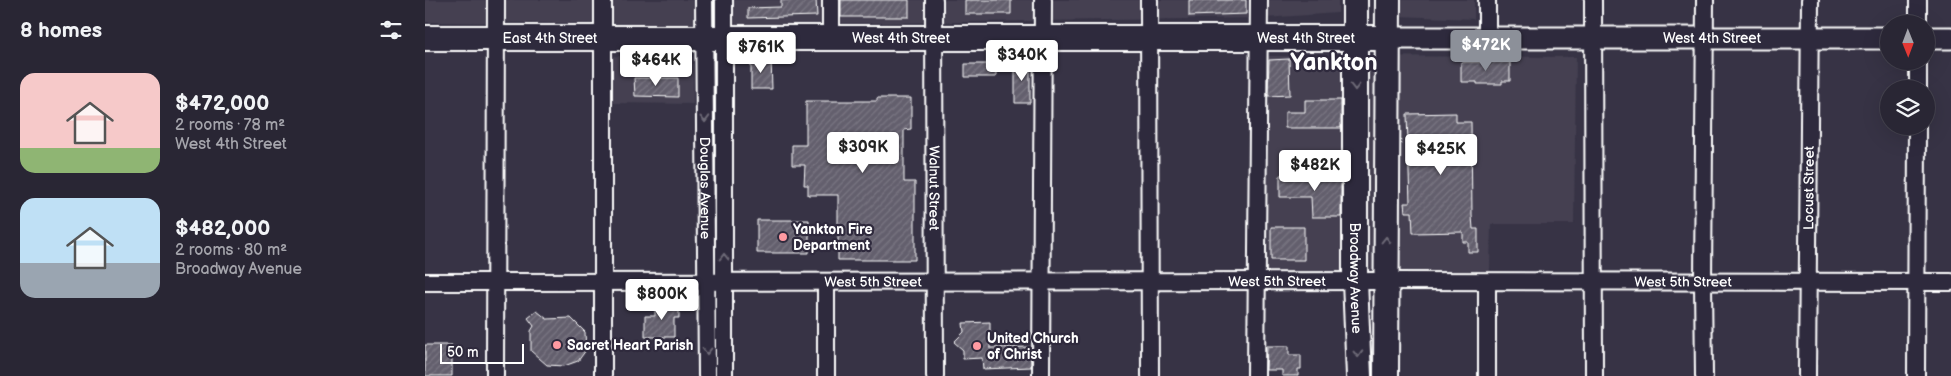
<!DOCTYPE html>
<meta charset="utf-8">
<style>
:root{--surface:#292634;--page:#312e3c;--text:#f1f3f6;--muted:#a5a5ac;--line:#45434f;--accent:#8c9099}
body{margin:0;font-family:"Balsamiq Sans",sans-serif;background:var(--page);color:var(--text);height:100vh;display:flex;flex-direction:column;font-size:19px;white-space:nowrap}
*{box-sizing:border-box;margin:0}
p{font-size:16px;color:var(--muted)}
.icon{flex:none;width:28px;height:28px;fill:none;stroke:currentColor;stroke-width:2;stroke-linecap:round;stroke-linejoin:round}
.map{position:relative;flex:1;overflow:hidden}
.side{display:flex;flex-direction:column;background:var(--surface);width:425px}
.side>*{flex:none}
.needle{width:32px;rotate:179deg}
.fabs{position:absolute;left:1455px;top:15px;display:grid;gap:10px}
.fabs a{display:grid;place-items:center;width:55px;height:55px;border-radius:50%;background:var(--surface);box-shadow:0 5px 20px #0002,0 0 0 1px var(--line);font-size:25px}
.scale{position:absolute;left:15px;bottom:12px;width:84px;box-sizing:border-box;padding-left:5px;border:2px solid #fff;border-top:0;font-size:14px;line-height:18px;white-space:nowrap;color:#fff;-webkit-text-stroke:4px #2f2a3d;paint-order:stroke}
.price{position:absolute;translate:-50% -42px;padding:0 11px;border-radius:5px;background:#fff;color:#222;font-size:16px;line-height:32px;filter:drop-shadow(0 1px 2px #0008)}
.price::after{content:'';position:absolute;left:50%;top:30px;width:15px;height:11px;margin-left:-8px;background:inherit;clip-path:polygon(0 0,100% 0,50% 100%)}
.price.selected{background:var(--accent);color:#fff}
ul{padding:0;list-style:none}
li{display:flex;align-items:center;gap:15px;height:125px;padding:0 20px}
li span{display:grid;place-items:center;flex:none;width:140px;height:100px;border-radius:15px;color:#555}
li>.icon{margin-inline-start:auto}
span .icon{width:60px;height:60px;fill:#fffc;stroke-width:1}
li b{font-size:21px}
h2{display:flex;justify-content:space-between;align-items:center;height:60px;padding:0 20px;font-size:21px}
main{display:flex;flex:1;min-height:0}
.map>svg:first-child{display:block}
.built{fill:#444051}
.building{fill:url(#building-hatch);stroke:#fff}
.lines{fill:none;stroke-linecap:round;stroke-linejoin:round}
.minor-casing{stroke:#fff;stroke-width:20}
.major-casing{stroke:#fff;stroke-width:25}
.highway-casing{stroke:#fff;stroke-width:28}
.minor{stroke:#2f2a3d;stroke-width:16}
.major{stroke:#2f2a3d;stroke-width:21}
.highway{stroke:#2f2a3d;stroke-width:24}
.oneway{stroke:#6d6a77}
.poi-dot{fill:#ff9aa2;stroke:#2f2a3d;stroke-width:2}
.labels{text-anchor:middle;stroke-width:4.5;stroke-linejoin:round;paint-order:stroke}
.street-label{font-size:14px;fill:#fff;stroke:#2f2a3d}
.poi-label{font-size:14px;font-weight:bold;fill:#fff;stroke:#2f2a3d;text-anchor:start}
.town-label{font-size:24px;font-weight:bold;fill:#fff;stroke:#2f2a3d}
</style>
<main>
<section class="side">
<h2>8 homes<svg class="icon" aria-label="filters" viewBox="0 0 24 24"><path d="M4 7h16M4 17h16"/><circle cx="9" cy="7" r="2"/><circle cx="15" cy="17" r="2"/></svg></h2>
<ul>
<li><span style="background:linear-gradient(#f6c9c9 75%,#8fb573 0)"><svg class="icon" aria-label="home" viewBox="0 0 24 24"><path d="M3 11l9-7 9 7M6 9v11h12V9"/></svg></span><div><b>$472,000</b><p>2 rooms · 78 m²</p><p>West 4th Street</p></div></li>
<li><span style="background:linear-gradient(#bfe0f5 65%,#9aa5b1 0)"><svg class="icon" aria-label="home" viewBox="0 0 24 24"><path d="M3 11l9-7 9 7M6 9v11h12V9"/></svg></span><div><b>$482,000</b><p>2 rooms · 80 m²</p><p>Broadway Avenue</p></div></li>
</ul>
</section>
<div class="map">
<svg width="1526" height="376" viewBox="0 0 1526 376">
<defs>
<pattern id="building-hatch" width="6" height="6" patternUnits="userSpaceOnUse" patternTransform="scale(1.25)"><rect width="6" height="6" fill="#635f6d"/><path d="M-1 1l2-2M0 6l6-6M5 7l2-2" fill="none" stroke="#7a7783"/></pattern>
</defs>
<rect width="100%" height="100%" fill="#373345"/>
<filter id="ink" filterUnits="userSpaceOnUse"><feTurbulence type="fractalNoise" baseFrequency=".02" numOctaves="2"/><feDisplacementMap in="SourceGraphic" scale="10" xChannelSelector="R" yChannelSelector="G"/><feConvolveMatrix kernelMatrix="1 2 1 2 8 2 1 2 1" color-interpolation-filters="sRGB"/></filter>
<g filter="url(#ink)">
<path class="built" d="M 0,0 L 913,0 L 913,13 L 839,18 L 308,25 L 0,22 Z
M 972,0 L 1049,0 L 1049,19 L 972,16 Z
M 184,56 L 268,57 L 268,104 L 184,103 Z
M 831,56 L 1151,57 L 1149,224 L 1066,224 L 1065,271 L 831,273 Z"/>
<path class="building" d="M 356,0 L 391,0 L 392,16 L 323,18 L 323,8 L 356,7 Z
M 416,0 L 484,0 L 484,17 L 416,17 Z
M 540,0 L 586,0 L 586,14 L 540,14 Z
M 764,0 L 821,0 L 821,14 L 764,16 Z
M 326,59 L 346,59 L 347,89 L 326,89 Z
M 864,59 L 865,95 L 843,96 L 844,60 Z
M 590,61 L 605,61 L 605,103 L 590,103 Z
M 1036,62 L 1085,62 L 1085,81 L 1077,81 L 1077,84 L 1052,84 L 1052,82 L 1036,82 Z
M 540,64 L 571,64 L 571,77 L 540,77 Z
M 209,78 L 253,78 L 253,97 L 210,96 Z
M 452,98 L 486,98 L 486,129 L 479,130 L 479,182 L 490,182 L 490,260 L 413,260 L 413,195 L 383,195 L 383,185 L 379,185 L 380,165 L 367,165 L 367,145 L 381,145 L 381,101 L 452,101 Z
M 880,100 L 916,100 L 916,128 L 860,128 L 860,112 L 880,112 Z
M 1031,113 L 1031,122 L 1046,122 L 1047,216 L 1048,229 L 1053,229 L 1053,252 L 1043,252 L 1043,242 L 1038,242 L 1038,232 L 988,233 L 987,212 L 980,212 L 979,203 L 985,203 L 982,114 Z
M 855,175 L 916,175 L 916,217 L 887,217 L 886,197 L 855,197 Z
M 332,220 L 384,220 L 384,253 L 332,253 Z
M 846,227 L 879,227 L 879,260 L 846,260 Z
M 254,304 L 254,318 L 249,318 L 249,337 L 220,337 L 220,316 L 230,316 L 230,305 Z
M 112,311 L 122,319 L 146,318 L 160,332 L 161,350 L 153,361 L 139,366 L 122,365 L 106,351 L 106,331 L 109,326 L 103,318 Z
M 565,322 L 565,348 L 605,347 L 606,367 L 558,369 L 557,358 L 538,359 L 538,350 L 529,342 L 539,332 L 538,323 Z
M 0,345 L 27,345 L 27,376 L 0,376 Z
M 842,346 L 864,346 L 864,355 L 876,355 L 876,369 L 873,369 L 873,376 L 857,376 L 857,370 L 841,370 Z"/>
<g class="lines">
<defs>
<g id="minor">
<path d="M 178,0 L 178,376"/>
<path id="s1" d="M 279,0 L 282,376"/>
<path d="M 299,0 L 299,376"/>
<path d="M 406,0 L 406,38"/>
<path id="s2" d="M 509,0 L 510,376"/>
<path d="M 724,0 L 725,376"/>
<path d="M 1168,0 L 1169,376"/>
<path d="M 1493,0 L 1493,24"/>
<path d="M 1062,39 L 1062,0"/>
<path d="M 1493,89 L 1493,61"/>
<path id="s3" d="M 0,282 L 961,281 L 1526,282"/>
<path d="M 401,282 L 401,376"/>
<path d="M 1062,282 L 1062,376"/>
<path d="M 70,376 L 71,0"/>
<path d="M 616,376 L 618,0"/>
<path d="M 831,376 L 834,0"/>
<path d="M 1279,376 L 1278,282 L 1280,0"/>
<path id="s4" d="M 1382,376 L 1385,0"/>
<path d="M 1491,376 L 1492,126"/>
</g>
<g id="major">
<path id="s5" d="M 963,38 L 1464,38"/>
<path d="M 1501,38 L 1526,38"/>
</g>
<g id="highway">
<path id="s6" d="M 930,0 L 930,281 L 934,376"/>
<path id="s7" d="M 0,38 L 963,38"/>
<path d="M 961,376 L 963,0"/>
</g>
</defs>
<use href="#minor" class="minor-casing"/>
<use href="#major" class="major-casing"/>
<use href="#highway" class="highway-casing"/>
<use href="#minor" class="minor"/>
<use href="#major" class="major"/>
<use href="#highway" class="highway"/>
</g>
<defs><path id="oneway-chevron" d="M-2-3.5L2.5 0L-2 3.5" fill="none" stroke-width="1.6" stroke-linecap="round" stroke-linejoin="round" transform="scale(1.25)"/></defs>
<g class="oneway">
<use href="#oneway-chevron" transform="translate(930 87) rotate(90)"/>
<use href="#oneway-chevron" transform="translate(280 119) rotate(89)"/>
<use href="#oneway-chevron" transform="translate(961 240) rotate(-89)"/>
<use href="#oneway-chevron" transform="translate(299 257) rotate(-90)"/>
<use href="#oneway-chevron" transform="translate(282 351) rotate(90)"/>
<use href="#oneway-chevron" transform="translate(933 354) rotate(88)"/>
</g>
</g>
<g class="poi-dot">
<circle cx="358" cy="237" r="5"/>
<circle cx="132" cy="345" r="5"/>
<circle cx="552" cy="346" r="5"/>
</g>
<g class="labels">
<g class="street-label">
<text dy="5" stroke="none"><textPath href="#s7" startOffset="125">East 4th Street</textPath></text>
<text dy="5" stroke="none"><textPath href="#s7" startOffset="476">West 4th Street</textPath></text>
<text dy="5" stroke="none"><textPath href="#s7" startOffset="881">West 4th Street</textPath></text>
<text dy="5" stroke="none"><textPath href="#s5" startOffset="324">West 4th Street</textPath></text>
<text dy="5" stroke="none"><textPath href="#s1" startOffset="188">Douglas Avenue</textPath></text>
<text dy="5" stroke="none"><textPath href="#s2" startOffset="188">Walnut Street</textPath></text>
<text dy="5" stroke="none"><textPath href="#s4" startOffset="188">Locust Street</textPath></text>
<text dy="5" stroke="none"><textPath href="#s6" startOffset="278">Broadway Avenue</textPath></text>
<text dy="5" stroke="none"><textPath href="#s3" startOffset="448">West 5th Street</textPath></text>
<text dy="5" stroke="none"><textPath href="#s3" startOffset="852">West 5th Street</textPath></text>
<text dy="5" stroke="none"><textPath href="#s3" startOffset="1258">West 5th Street</textPath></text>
</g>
<g class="poi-label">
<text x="368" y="234">Yankton Fire<tspan x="368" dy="16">Department</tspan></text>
<text x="562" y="343">United Church<tspan x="562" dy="16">of Christ</tspan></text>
<text x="142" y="350">Sacret Heart Parish</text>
</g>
<g class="town-label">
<text x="909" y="70">Yankton</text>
</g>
</g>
</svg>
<div class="fabs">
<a><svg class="needle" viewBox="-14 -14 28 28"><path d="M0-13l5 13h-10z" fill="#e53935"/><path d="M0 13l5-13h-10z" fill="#a5a5ac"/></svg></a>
<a><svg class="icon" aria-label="layers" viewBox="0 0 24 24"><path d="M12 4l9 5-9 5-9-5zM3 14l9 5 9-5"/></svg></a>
</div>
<div class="scale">50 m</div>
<b class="price selected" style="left:1061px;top:72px">$472K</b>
<b class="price" style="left:336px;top:74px">$761K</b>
<b class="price" style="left:597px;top:82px">$340K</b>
<b class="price" style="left:231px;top:87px">$464K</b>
<b class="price" style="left:438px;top:174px">$309K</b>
<b class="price" style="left:1016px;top:176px">$425K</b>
<b class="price" style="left:890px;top:192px">$482K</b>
<b class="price" style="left:237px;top:321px">$800K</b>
</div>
</main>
